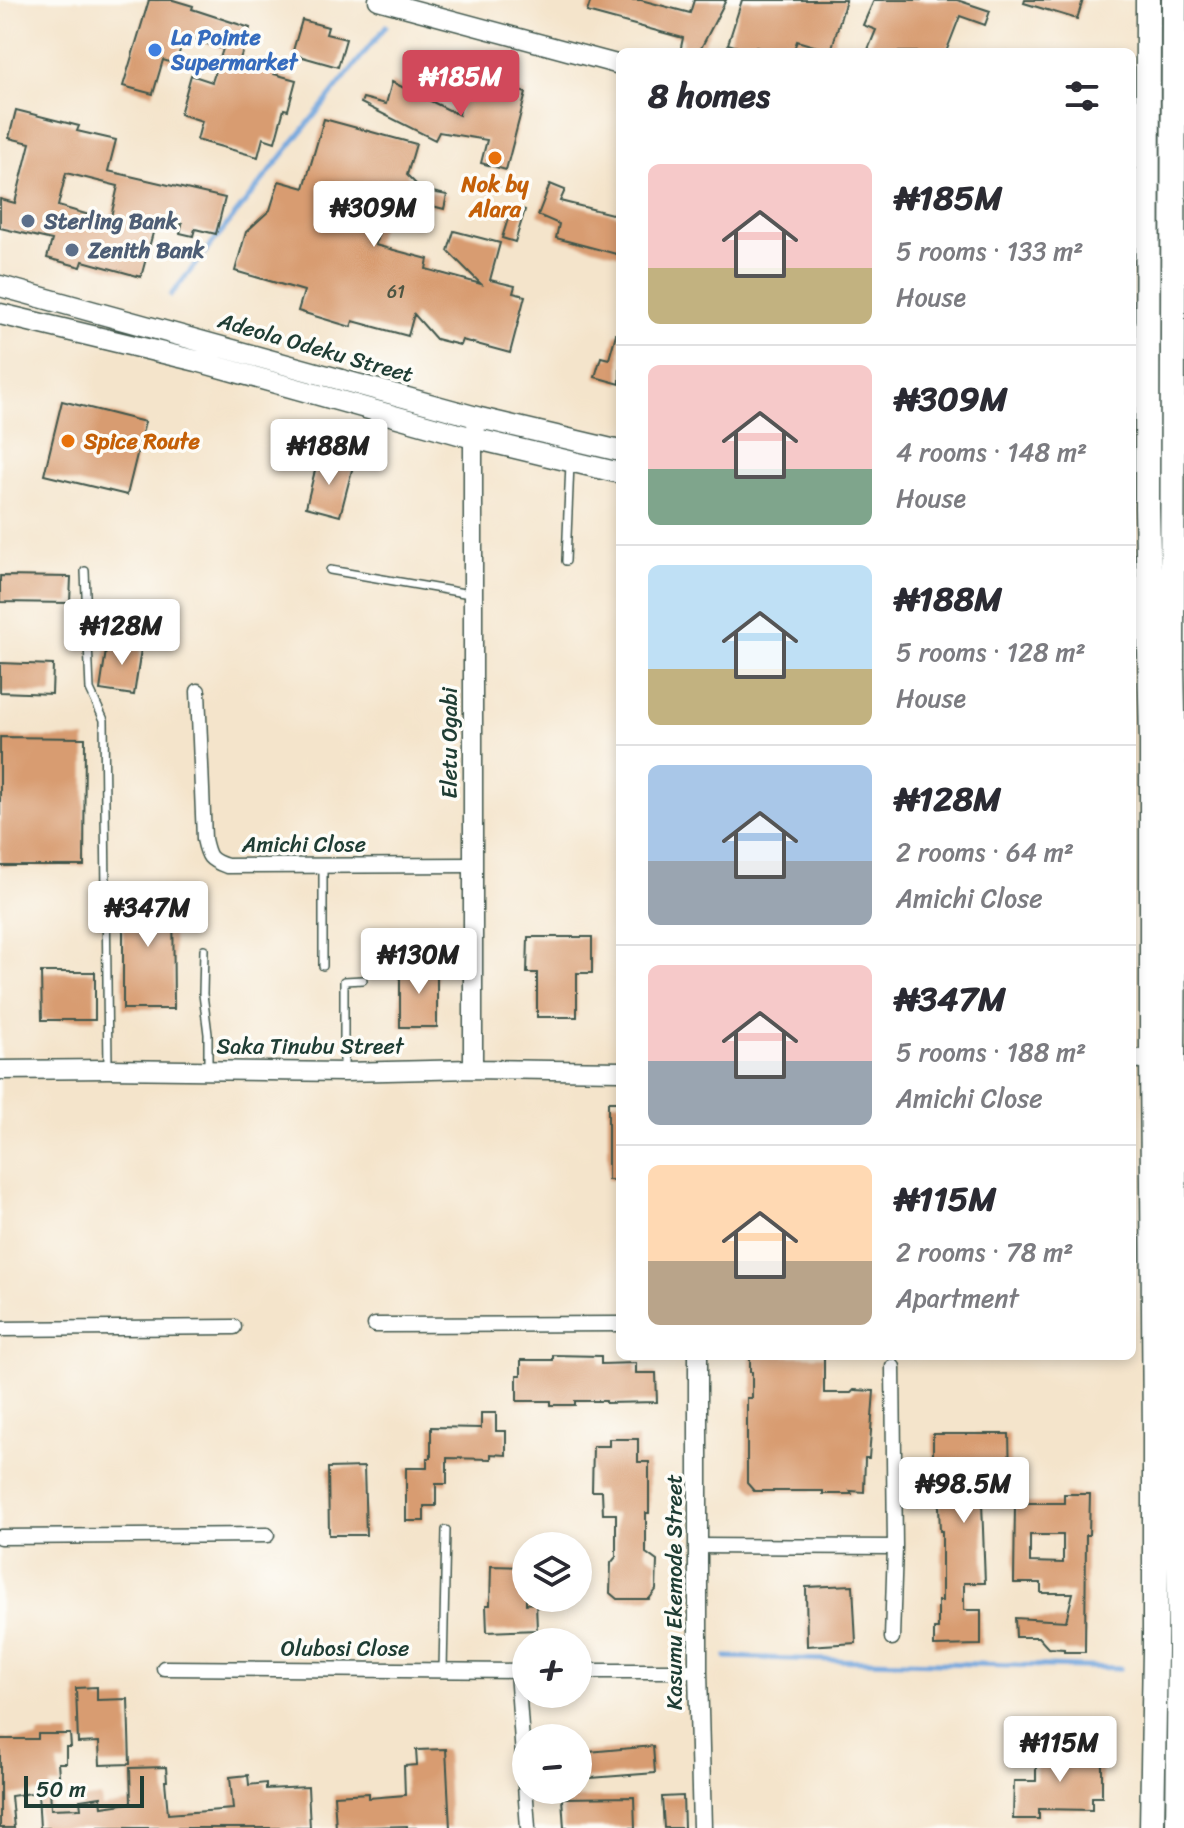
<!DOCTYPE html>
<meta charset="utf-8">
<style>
:root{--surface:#fff;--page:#f2f2f3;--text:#2b2b33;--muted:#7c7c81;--line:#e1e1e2;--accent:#d1495b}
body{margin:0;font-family:Sriracha,sans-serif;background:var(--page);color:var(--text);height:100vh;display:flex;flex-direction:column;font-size:30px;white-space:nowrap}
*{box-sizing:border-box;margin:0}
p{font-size:26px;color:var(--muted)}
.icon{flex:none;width:44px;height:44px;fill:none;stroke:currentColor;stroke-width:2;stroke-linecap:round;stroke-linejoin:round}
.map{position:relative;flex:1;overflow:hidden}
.details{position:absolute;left:616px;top:48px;width:520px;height:1312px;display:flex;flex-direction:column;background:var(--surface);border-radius:12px;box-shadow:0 4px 12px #0003}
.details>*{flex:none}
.tools{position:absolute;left:512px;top:1532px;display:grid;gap:16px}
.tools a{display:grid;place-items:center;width:80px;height:80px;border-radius:50%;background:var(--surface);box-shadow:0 4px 12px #0003;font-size:40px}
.scale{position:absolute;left:24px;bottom:20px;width:120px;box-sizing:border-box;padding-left:8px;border:4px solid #1f3d34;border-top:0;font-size:22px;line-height:28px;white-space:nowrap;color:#1f3d34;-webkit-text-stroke:6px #fdfcf7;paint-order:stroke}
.price{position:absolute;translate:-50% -68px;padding:0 18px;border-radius:8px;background:#fff;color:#222;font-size:26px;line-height:52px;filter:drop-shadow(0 2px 4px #0008)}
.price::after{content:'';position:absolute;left:50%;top:48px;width:24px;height:18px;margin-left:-12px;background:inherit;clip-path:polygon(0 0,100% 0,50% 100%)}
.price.active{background:var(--accent);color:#fff}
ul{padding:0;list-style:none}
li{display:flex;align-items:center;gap:24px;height:200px;padding:0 32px}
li+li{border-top:2px solid var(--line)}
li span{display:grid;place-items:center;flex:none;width:224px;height:160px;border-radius:12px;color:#555}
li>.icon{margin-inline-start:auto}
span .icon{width:96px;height:96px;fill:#fffc;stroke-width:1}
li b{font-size:34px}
h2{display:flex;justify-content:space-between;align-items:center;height:96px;padding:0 32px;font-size:34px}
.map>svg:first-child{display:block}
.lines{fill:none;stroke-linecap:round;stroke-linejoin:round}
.stream{stroke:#70a4dc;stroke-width:5}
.building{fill:#d89c71;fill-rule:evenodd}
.service-casing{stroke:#3f564b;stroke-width:10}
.minor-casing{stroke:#3f564b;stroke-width:17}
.tertiary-casing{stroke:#3f564b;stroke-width:21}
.secondary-casing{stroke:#3f564b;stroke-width:23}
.primary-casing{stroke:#3f564b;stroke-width:27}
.service{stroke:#fff;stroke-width:7}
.minor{stroke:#fff;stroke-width:14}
.tertiary{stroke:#fff;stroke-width:18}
.secondary{stroke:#fff;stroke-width:20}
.primary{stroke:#fff;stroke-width:24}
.shop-dot{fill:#3f7fe0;stroke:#fdfcf7;stroke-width:3}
.food-dot{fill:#e8710a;stroke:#fdfcf7;stroke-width:3}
.service-dot{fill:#5c6f8a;stroke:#fdfcf7;stroke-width:3}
.labels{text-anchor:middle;stroke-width:7;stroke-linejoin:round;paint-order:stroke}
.number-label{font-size:18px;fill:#4d5543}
.shop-label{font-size:22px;font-weight:bold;fill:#366cbe;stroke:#fdfcf7;text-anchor:start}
.food-label{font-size:22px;font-weight:bold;fill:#c56008;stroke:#fdfcf7}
.service-label{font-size:22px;font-weight:bold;fill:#4e5e75;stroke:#fdfcf7;text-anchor:start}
.street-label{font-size:22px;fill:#1f3d34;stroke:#fdfcf7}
</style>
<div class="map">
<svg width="1184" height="1828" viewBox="0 0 1184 1828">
<rect width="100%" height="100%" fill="#fdfcf7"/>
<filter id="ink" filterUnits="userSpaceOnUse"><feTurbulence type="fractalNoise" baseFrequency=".0125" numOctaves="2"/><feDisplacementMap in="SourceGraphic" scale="16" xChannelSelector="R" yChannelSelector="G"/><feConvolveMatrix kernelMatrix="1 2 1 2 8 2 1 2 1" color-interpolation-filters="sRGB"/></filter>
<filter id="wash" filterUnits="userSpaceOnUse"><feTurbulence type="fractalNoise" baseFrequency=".006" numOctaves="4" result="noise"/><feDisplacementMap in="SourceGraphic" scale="32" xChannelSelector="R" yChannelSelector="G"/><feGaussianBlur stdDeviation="1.8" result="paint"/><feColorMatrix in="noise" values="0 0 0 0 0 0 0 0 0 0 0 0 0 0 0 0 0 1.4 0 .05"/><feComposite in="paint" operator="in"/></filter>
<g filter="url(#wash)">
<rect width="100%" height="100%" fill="#f4e4cb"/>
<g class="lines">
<path class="stream" d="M 171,295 L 386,26
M 726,1657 L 1120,1668"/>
</g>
<g id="blocks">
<path class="building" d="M 149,0 L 173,0 L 193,6 L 192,9 L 250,28 L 240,59 L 276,68 L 274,74 L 296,80 L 288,110 L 284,109 L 275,142 L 263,138 L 258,157 L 197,140 L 202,121 L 180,114 L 191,75 L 212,82 L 223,49 L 184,36 L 176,64 L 163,60 L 153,94 L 123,86 Z
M 591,0 L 641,0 L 690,13 L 694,0 L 726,0 L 699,52 L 680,52 L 683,38 L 587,12 Z
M 742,0 L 846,0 L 831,51 L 797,41 L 793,52 L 771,52 L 756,47 L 754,52 L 728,44 Z
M 874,0 L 957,0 L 990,11 L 985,25 L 960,16 L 946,52 L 867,52 L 876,30 L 863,25 Z
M 1025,0 L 1083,0 L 1077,19 L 1024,3 Z
M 302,20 L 328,27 L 326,34 L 346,39 L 338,67 L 292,54 Z
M 491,50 L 510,55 L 505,72 L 486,67 Z
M 392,82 L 459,115 L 464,89 L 499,95 L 501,86 L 526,93 L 506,170 L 481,163 L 487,140 L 439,132 L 435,140 L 361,103 L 363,98 L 386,104 Z
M 16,110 L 79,126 L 77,131 L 116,140 L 108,171 L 225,198 L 216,234 L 195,229 L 193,236 L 180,233 L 182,224 L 157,218 L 141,277 L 83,261 L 81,267 L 47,258 L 52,240 L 0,228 L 0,199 L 15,203 L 30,143 L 9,138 ZM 66,173 L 118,186 L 110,221 L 58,206 Z
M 324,119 L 416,144 L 407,175 L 422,190 L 447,195 L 444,209 L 417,202 L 417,200 L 391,193 L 375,245 L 428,259 L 426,269 L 481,284 L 448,251 L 454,231 L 500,243 L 490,280 L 515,286 L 513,293 L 525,296 L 510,353 L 462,340 L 460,345 L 436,339 L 414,314 L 408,336 L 353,321 L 351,327 L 298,311 L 304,291 L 235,271 L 246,232 L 270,210 L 279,181 L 304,188 Z
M 550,184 L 565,190 L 560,201 L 620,216 L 620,255 L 556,238 L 559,224 L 538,215 Z
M 512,206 L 525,210 L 515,242 L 502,238 Z
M 616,334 L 620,334 L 620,384 L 595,377 L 601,357 L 609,359 Z
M 62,401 L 145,422 L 127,495 L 44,475 Z
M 318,458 L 353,466 L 340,516 L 306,507 Z
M 0,576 L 71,577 L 70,603 L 0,602 Z
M 126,634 L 139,635 L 137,649 L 141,649 L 134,695 L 100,690 L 107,644 L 124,647 Z
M 0,663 L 53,665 L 52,694 L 0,692 Z
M 0,737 L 85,738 L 84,866 L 0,866 Z
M 123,888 L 173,888 L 174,1009 L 123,1009 Z
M 528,937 L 592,937 L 592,973 L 577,973 L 577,1017 L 537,1017 L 537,973 L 527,973 Z
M 437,964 L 437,1027 L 400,1027 L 400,965 Z
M 41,972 L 95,972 L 95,1020 L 42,1020 Z
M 608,1102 L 620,1102 L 620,1180 L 608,1180 Z
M 553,1355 L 601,1356 L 601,1364 L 636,1363 L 636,1373 L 656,1373 L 657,1402 L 606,1403 L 606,1401 L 575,1401 L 575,1405 L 551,1405 L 551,1401 L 517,1401 L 517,1375 L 521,1375 L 521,1360 L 553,1360 Z
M 750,1356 L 824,1356 L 824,1393 L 851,1393 L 854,1390 L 874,1391 L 869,1458 L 865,1458 L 864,1492 L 850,1491 L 852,1494 L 823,1494 L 823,1491 L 754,1491 L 747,1483 L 747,1398 L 752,1398 L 752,1372 L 750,1372 Z
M 481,1413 L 496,1413 L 496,1431 L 506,1431 L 506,1455 L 491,1454 L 491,1459 L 447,1458 L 447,1484 L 436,1484 L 436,1506 L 424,1506 L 424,1521 L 406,1521 L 406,1468 L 427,1468 L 427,1458 L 431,1458 L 431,1427 L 481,1428 Z
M 933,1434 L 1009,1434 L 1010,1475 L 981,1476 L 985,1583 L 964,1583 L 964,1610 L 981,1610 L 981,1645 L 934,1646 L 934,1629 L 938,1629 L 938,1601 L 942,1601 L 942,1531 L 940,1531 L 938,1480 L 933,1480 Z
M 609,1439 L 638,1439 L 638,1462 L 649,1462 L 649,1513 L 646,1513 L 646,1553 L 657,1561 L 656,1590 L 649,1599 L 617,1599 L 610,1593 L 611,1563 L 616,1557 L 616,1514 L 603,1514 L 602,1491 L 592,1491 L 593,1446 L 609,1446 Z
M 364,1467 L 366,1535 L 329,1535 L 328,1468 Z
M 1064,1494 L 1090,1494 L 1089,1535 L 1086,1535 L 1085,1652 L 1064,1652 L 1064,1649 L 1048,1648 L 1038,1637 L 1016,1637 L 1015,1618 L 1066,1621 L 1073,1593 L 1041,1593 L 1041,1583 L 1014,1583 L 1015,1503 L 1064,1503 ZM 1030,1535 L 1063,1535 L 1063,1563 L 1030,1562 Z
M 491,1566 L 526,1567 L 526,1604 L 536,1603 L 537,1630 L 487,1632 L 486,1605 L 490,1605 Z
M 853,1585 L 856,1643 L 807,1646 L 806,1587 Z
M 97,1687 L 97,1700 L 128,1699 L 130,1764 L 100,1765 L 99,1742 L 78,1743 L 76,1688 Z
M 38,1734 L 70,1734 L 71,1747 L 66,1747 L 66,1763 L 58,1763 L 60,1785 L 50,1785 L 51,1809 L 81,1808 L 80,1800 L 101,1797 L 102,1807 L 131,1803 L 130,1768 L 166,1767 L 167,1781 L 165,1781 L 168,1814 L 233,1809 L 230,1777 L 248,1775 L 249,1785 L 266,1783 L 266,1789 L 308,1787 L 310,1828 L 40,1828 L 38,1792 L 11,1796 L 14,1828 L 0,1828 L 0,1739 L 38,1739 Z
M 653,1746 L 655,1773 L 578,1779 L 578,1753 Z
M 446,1749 L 450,1828 L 407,1828 L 407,1826 L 336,1828 L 334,1795 L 369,1793 L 369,1798 L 405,1795 L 404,1766 L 417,1765 L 416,1750 Z
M 1036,1752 L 1102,1753 L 1102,1797 L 1092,1797 L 1092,1810 L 1039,1809 L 1039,1819 L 1013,1819 L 1014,1781 L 1036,1781 Z
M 683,1796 L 684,1828 L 664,1828 L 662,1797 Z
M 634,1797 L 635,1828 L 564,1828 L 562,1798 Z"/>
</g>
</g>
<g filter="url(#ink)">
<use href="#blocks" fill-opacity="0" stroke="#3f564b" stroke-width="2"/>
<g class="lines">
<defs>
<path id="service" d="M 566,561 L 570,463
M 330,570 L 470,594
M 85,571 L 90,690 L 104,720 L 108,1067
M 323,866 L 323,966
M 204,949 L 203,994 L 208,1034 L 208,1070
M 344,1070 L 344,981 L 363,980
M 443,1670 L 446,1530"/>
<path id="minor" d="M 198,691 L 204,839 C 208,857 209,860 227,866 L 473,865
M 375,1325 L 620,1324
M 0,1329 L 234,1327
M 0,1537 L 267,1535
M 697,1546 L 895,1547
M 892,1638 L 895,1547 L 893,1367
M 164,1668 L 526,1671
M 517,1671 L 528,1828
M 578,1671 L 698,1671"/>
<path id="tertiary" d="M 378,0 L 620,65
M 1132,1059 L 1162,1058
M 473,1069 L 473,438 L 477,424
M 0,1070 L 108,1069 L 344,1072 L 473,1069 L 620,1071
M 698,1356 L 698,1671 L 702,1828"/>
<path id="secondary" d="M 0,286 L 480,418 L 620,451
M 0,314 L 197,361 L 473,438 L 620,473"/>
<path id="primary" d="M 1148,0 L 1147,508 L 1152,742 L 1152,1058 L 1155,1435 L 1155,1650 L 1152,1828
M 1174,0 L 1172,662 L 1175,817 L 1173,1057 L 1180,1650 L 1178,1828"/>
</defs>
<use href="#service" class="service-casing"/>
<use href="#minor" class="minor-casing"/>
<use href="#tertiary" class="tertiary-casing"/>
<use href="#secondary" class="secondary-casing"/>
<use href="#primary" class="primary-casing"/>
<use href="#service" class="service"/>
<use href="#minor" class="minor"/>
<use href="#tertiary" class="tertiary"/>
<use href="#secondary" class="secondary"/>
<use href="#primary" class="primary"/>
</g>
</g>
<circle class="shop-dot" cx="155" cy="50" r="8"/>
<g class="food-dot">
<circle cx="495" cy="158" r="8"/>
<circle cx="68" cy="441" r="8"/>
</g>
<g class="service-dot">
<circle cx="28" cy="221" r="8"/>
<circle cx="72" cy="250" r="8"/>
</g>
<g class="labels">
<g class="number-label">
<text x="396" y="298">61</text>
</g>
<g class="shop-label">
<text x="171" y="45">La Pointe<tspan x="171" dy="25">Supermarket</tspan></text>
</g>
<g class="food-label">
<text x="495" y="192">Nok by<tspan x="495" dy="25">Alara</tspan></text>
<text x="84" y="449" text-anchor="start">Spice Route</text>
</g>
<g class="service-label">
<text x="44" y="229">Sterling Bank</text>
<text x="88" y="258">Zenith Bank</text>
</g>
<g class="street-label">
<text transform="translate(316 347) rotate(16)" y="8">Adeola Odeku Street</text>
<text transform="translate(449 743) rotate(-90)" y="8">Eletu Ogabi</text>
<text x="304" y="852">Amichi Close</text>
<text x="310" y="1054">Saka Tinubu Street</text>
<text transform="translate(674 1592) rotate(-90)" y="8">Kasumu Ekemode Street</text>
<text x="345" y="1656">Olubosi Close</text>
</g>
</g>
</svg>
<div class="tools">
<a><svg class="icon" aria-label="layers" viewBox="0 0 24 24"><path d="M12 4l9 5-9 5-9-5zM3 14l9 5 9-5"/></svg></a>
<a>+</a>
<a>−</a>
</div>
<div class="scale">50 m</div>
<b class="price active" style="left:461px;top:118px">₦185M</b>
<b class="price" style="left:374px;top:249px">₦309M</b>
<b class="price" style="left:329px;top:487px">₦188M</b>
<b class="price" style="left:122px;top:667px">₦128M</b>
<b class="price" style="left:148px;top:949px">₦347M</b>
<b class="price" style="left:419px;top:996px">₦130M</b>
<b class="price" style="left:964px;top:1525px">₦98.5M</b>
<b class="price" style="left:1060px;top:1784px">₦115M</b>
<section class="details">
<h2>8 homes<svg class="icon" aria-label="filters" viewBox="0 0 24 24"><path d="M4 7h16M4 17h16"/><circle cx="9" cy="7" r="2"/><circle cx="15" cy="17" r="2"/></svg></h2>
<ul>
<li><span style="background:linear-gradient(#f6c9c9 65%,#c2b280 0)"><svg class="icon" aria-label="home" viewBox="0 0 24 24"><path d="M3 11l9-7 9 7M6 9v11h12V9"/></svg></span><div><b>₦185M</b><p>5 rooms · 133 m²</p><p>House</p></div></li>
<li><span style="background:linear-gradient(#f6c9c9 65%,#7fa58c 0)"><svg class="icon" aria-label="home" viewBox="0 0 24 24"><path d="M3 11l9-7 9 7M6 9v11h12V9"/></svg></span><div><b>₦309M</b><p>4 rooms · 148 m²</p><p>House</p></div></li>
<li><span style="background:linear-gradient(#bfe0f5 65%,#c2b280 0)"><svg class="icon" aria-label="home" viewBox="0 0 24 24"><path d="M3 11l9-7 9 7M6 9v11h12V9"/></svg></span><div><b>₦188M</b><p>5 rooms · 128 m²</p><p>House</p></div></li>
<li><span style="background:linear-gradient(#a9c7e8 60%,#9aa5b1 0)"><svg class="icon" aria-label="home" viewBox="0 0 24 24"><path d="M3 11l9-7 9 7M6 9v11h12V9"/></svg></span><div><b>₦128M</b><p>2 rooms · 64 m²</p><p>Amichi Close</p></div></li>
<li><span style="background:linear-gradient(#f6c9c9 60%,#9aa5b1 0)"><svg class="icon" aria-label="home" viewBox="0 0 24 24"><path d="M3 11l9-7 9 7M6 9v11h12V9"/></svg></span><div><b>₦347M</b><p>5 rooms · 188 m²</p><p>Amichi Close</p></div></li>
<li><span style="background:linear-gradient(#ffd9b3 60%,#b9a48a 0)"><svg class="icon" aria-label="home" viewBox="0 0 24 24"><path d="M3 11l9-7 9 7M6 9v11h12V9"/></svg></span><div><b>₦115M</b><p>2 rooms · 78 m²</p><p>Apartment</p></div></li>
</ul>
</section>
</div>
